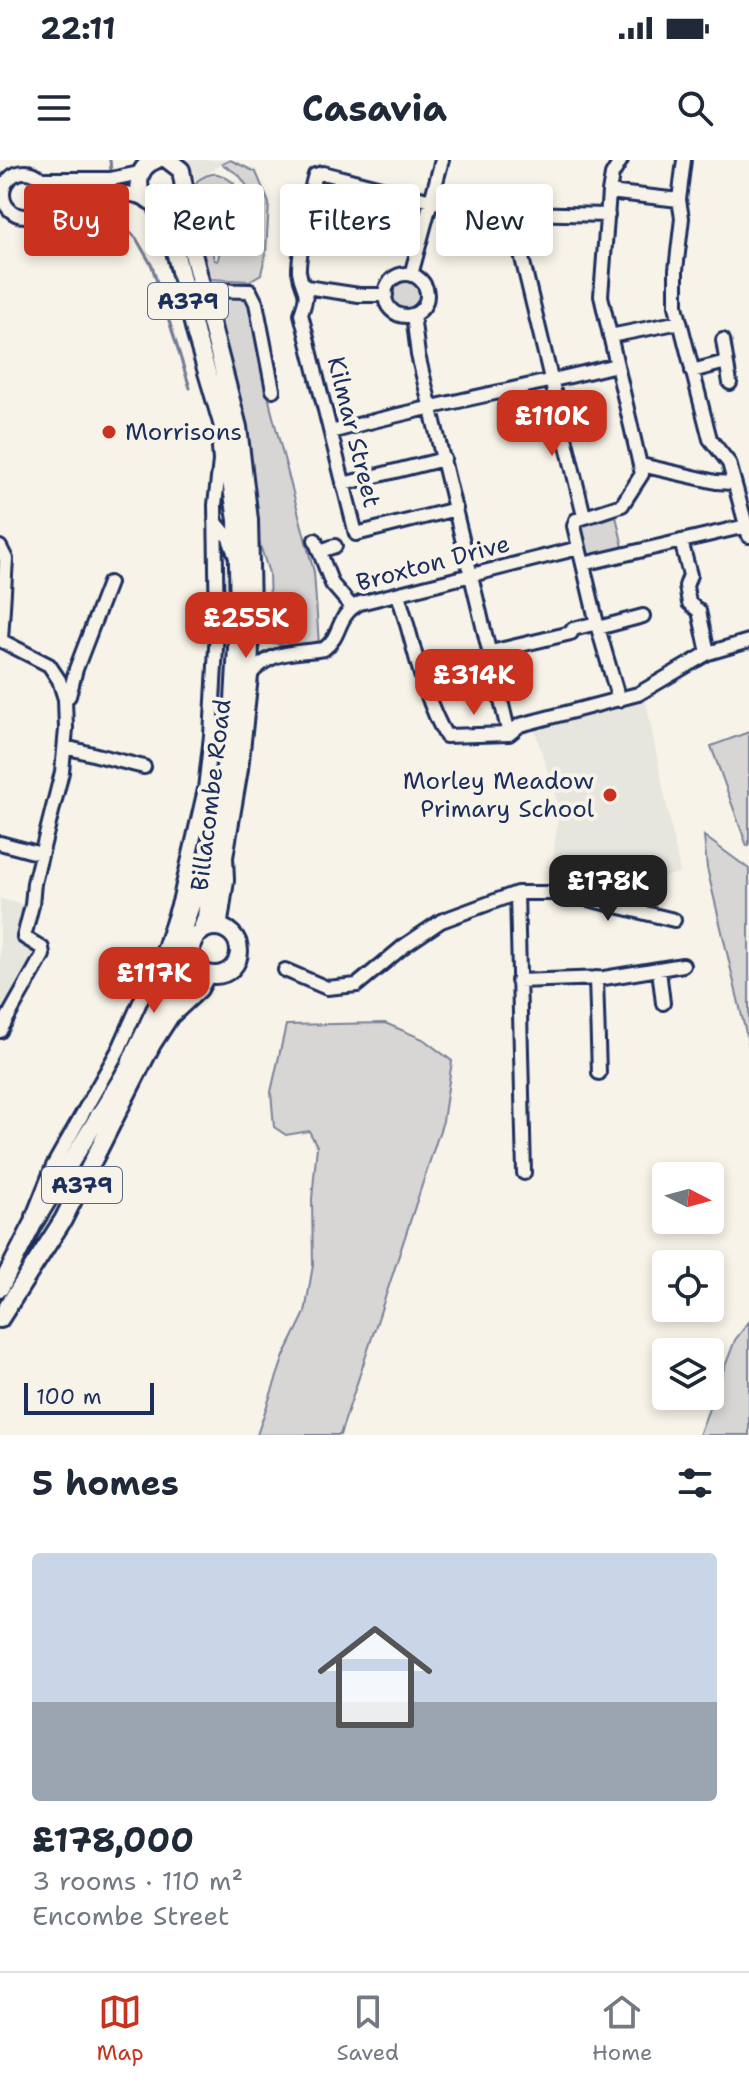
<!DOCTYPE html>
<meta charset="utf-8">
<style>
:root{--surface:#fff;--page:#f6f6f7;--text:#1f2937;--muted:#747a83;--line:#e0e1e3;--accent:#c8321e}
body{margin:0;font-family:"Shantell Sans",sans-serif;background:var(--page);color:var(--text);height:100vh;display:flex;flex-direction:column;font-size:30px;white-space:nowrap}
*{box-sizing:border-box;margin:0}
p{font-size:26px;color:var(--muted)}
.icon{flex:none;width:44px;height:44px;fill:none;stroke:currentColor;stroke-width:2;stroke-linecap:round;stroke-linejoin:round}
.map{position:relative;height:1275px;overflow:hidden}
.drawer{display:flex;flex-direction:column;background:var(--surface);flex:1}
.drawer>*{flex:none}
.guide{position:absolute;left:24px;top:24px;width:702px;height:72px;display:flex;gap:16px}
.needle{width:52px;rotate:96deg}
.buttons{position:absolute;left:652px;top:1002px;display:grid;gap:16px}
.buttons a{display:grid;place-items:center;width:72px;height:72px;border-radius:8px;background:var(--surface);box-shadow:0 4px 12px #0003;font-size:40px}
.scale{position:absolute;left:24px;bottom:20px;width:130px;box-sizing:border-box;padding-left:8px;border:4px solid #1b2f5e;border-top:0;font-size:22px;line-height:28px;white-space:nowrap;color:#1b2f5e;-webkit-text-stroke:6px #f7f3e8;paint-order:stroke}
.price{position:absolute;translate:-50% -68px;padding:0 18px;border-radius:16px;background:var(--accent);color:#fff;font-size:26px;line-height:52px;filter:drop-shadow(0 2px 4px #0008)}
.price::after{content:'';position:absolute;left:50%;top:48px;width:24px;height:18px;margin-left:-12px;background:inherit;clip-path:polygon(0 0,100% 0,50% 100%)}
.price.on{background:#222;color:#fff}
ul{padding:0;list-style:none}
li{display:grid;align-content:center;gap:16px;height:424px;padding:0 32px}
li+li{border-top:2px solid var(--line)}
li span{display:grid;place-items:center;height:248px;border-radius:8px;color:#555}
li>.icon{margin-inline-start:auto}
span .icon{width:144px;height:144px;fill:#fffc;stroke-width:1}
li b{font-size:34px}
h2{display:flex;justify-content:space-between;align-items:center;height:96px;padding:0 32px;font-size:34px}
.chip{padding:0 28px;border-radius:8px;background:var(--surface);box-shadow:0 4px 12px #0003;font-size:28px;line-height:72px}
.chip.on{background:var(--accent);color:#fff}
.status{display:flex;justify-content:space-between;align-items:center;height:56px;padding:0 40px;background:var(--surface);direction:ltr}
.status svg{height:22px;fill:currentColor}
header{display:flex;justify-content:space-between;align-items:center;height:104px;padding:0 32px;background:var(--surface);font-size:36px;font-weight:700}
.dock{display:flex;justify-content:space-around;align-items:center;height:112px;border-top:2px solid var(--line);background:var(--surface);font-size:22px;color:var(--muted)}
.dock a{display:grid;justify-items:center;gap:4px}
.dock .on{color:var(--accent)}
.map>svg:first-child{display:block}
.built{fill:#e6e5de}
.green{fill:#d7d6d4;stroke:#798299;stroke-width:2}
.lines{fill:none;stroke-linecap:round;stroke-linejoin:round}
.stream{stroke:#727c95;stroke-width:3}
.minor-casing{stroke:#1b2f5e;stroke-width:18}
.major-casing{stroke:#1b2f5e;stroke-width:22}
.minor{stroke:#f7f3e8;stroke-width:12}
.major{stroke:#f7f3e8;stroke-width:16}
.poi-dot{fill:#c8321e;stroke:#f7f3e8;stroke-width:3}
.labels{text-anchor:middle;stroke-width:8;stroke-linejoin:round;paint-order:stroke}
.shield{fill:#f7f3e8;stroke:#5d6a87;stroke-width:2}
.shield-label{font-size:22px;font-weight:bold;fill:#1b2f5e}
.poi-label{font-size:24px;fill:#1b2f5e;stroke:#f7f3e8;text-anchor:start}
.street-label{font-size:24px;fill:#1b2f5e;stroke:#f7f3e8}
</style>
<div class="status"><b>22:11</b><svg viewBox="0 0 49 12"><path d="M0 12V9h3v3zM5 12V6h3v6zM10 12V3h3v9zM15 12V0h3v12zM26 1h20v11H26zM47 4h2v5h-2z"/></svg></div>
<header><svg class="icon" aria-label="menu" viewBox="0 0 24 24"><path d="M4 6h16M4 12h16M4 18h16"/></svg>Casavia<svg class="icon" aria-label="search" viewBox="0 0 24 24"><circle cx="10" cy="10" r="6"/><path d="M15 15l6 6"/></svg></header>
<div class="map">
<svg width="749" height="1275" viewBox="0 0 749 1275">
<rect width="100%" height="100%" fill="#f7f3e8"/>
<filter id="ink" filterUnits="userSpaceOnUse"><feTurbulence type="fractalNoise" baseFrequency=".0125" numOctaves="2"/><feDisplacementMap in="SourceGraphic" scale="16" xChannelSelector="R" yChannelSelector="G"/><feConvolveMatrix kernelMatrix="1 2 1 2 8 2 1 2 1" color-interpolation-filters="sRGB"/></filter>
<g filter="url(#ink)">
<path class="built" d="M 185,0 L 228,0 L 197,21 Z
M 646,541 L 680,713 L 658,718 L 654,751 L 550,725 L 559,647 L 535,571 Z
M 0,739 L 29,746 L 21,780 L 35,787 L 39,796 L 0,862 Z"/>
<path class="green" d="M 230,0 L 256,12 L 269,43 L 266,92 L 261,114 L 249,121 L 211,119 C 193,97 191,48 197,21 C 213,10 219,12 234,23 C 228,29 218,34 213,40 C 201,55 211,83 214,100 L 218,101 L 221,81 L 229,76 L 247,26 L 239,15 L 222,4 Z
M390 135a17 17 0 1 1 34 0a17 17 0 1 1-34 0Z
M 218,136 L 243,137 L 249,140 L 271,249 L 314,412 L 319,485 L 284,486 L 271,482 L 269,413 L 259,382 L 250,287 L 225,187 Z
M 616,356 L 623,387 L 587,396 L 582,366 Z
M 749,572 L 749,686 L 747,686 L 711,586 Z
M 704,676 L 749,709 L 749,886 L 707,708 Z
M 385,863 L 423,879 L 452,901 L 443,961 L 340,1275 L 257,1275 L 284,1196 L 305,1153 L 313,1105 L 312,1039 L 317,986 L 309,971 L 286,975 L 274,967 L 271,932 L 286,865 Z
M 749,1162 L 749,1275 L 699,1275 L 735,1180 Z"/>
<g class="lines">
<path class="stream" d="M 110,0 L 111,11
M 114,38 L 116,60 L 136,78 L 152,106 L 190,228"/>
<defs>
<path id="minor" d="M 684,0 L 679,40 L 682,58 L 676,110 L 676,146 L 710,279 L 729,303 L 749,376
M3 34a22 22 0 1 1 44 0a22 22 0 1 1-44 0Z
M 315,15 L 323,13 L 509,61 L 515,69 L 584,356
M 315,15 C 311,25 298,102 299,111 C 302,133 311,127 301,154 L 356,374 L 456,349
M 41,19 L 111,19 L 140,13
M 609,32 L 679,40
M 46,39 C 77,27 112,29 144,38
M 509,61 L 520,53 L 608,55
M385 135a21 21 0 1 1 42 0a21 21 0 1 1-42 0Z
M 411,115 L 442,0
M 306,127 L 359,135 L 386,135
M 202,130 L 250,131 L 256,143 L 273,230
M 413,155 L 418,195 L 509,574
M 610,176 L 680,162
M 723,180 L 730,223
M 692,211 L 726,202
M 331,272 C 425,246 521,229 616,205
M 641,305 L 716,322 L 733,323
M 343,324 L 444,299
M 215,361 L 229,378 L 235,395
M 315,380 L 332,424 L 352,447
M 681,381 L 690,415 L 686,426 L 689,443 L 699,451 L 708,493
M 0,387 L 6,399 L 1,480
M 320,391 L 335,386
M 583,404 L 746,366
M 398,435 C 414,481 421,533 446,576 L 509,574 L 520,565 L 638,534 L 708,493 L 749,481
M 598,468 L 643,456
M 0,480 L 49,505 L 59,520 L 65,539 L 66,569 L 62,612 L 34,723 L 32,745 L 24,777 L 42,788 L 43,795 L 0,871
M 491,492 L 571,473 L 573,469 L 597,463
M 249,516 C 271,489 293,494 324,489 C 343,475 335,456 360,443 L 579,388
M 65,539 L 69,536 L 76,509 L 109,423
M 619,540 L 598,468 L 574,366 L 576,360 L 622,345 L 642,314 L 601,136 L 609,32 L 612,15 L 621,0
M 65,587 L 144,607
M 0,683 L 41,694
M 517,733 L 524,1013
M 285,810 L 327,828 L 357,825 L 404,786 L 441,761 L 517,733 L 563,733 L 674,760
M 659,810 L 663,843
M 596,818 L 599,913
M 518,821 L 604,818 L 683,805
M 33,1056 L 53,1006 L 119,889 L 164,788 L 179,742 L 205,629 L 211,576 L 217,470 L 215,345 L 220,301 L 219,287"/>
<path id="major" d="M 156,0 C 142,5 137,16 140,30 C 152,50 175,48 184,27 L 181,10 L 168,0
M 181,35 L 190,82 L 238,267 L 249,360 L 251,449 L 249,516 L 239,609 L 224,697 L 225,720 L 219,762 L 221,767
M 156,45 L 172,79 L 196,175 L 222,263 L 237,360 L 239,451 L 233,558 L 216,661 L 206,757 L 201,772
M191 791a24 24 0 1 1 48 0a24 24 0 1 1-48 0Z
M 161,855 L 195,803
M 131,901 L 158,844 L 203,709
M 0,1128 L 33,1064 L 138,892
M 0,1159 L 63,1060 L 152,884 L 170,856 L 199,829 L 207,814"/>
</defs>
<use href="#minor" class="minor-casing"/>
<use href="#major" class="major-casing"/>
<use href="#minor" class="minor"/>
<use href="#major" class="major"/>
</g>
</g>
<g class="poi-dot">
<circle cx="109" cy="272" r="8"/>
<circle cx="610" cy="635" r="8"/>
</g>
<g class="labels">
<g class="shield">
<rect x="148" y="123" width="80" height="36" rx="6"/>
<rect x="42" y="1007" width="80" height="36" rx="6"/>
</g>
<g class="shield-label">
<text x="188" y="149">A379</text>
<text x="82" y="1033">A379</text>
</g>
<g class="poi-label">
<text x="125" y="280">Morrisons</text>
<text x="594" y="629" text-anchor="end">Morley Meadow<tspan x="594" dy="28">Primary School</tspan></text>
</g>
<g class="street-label">
<text transform="translate(354 272) rotate(76)" y="8">Kilmar Street</text>
<text transform="translate(433 403) rotate(-15)" y="8">Broxton Drive</text>
<text transform="translate(211 635) rotate(-83)" y="8">Billacombe Road</text>
</g>
</g>
</svg>
<div class="buttons">
<a><svg class="needle" viewBox="-14 -14 28 28"><path d="M0-13l5 13h-10z" fill="#e53935"/><path d="M0 13l5-13h-10z" fill="#747a83"/></svg></a>
<a><svg class="icon" aria-label="locate" viewBox="0 0 24 24"><circle cx="12" cy="12" r="6"/><path d="M12 2v4M12 18v4M2 12h4M18 12h4"/></svg></a>
<a><svg class="icon" aria-label="layers" viewBox="0 0 24 24"><path d="M12 4l9 5-9 5-9-5zM3 14l9 5 9-5"/></svg></a>
</div>
<div class="scale">100 m</div>
<b class="price" style="left:552px;top:298px">£110K</b>
<b class="price" style="left:246px;top:500px">£255K</b>
<b class="price" style="left:474px;top:557px">£314K</b>
<b class="price on" style="left:608px;top:763px">£178K</b>
<b class="price" style="left:154px;top:855px">£117K</b>
<div class="guide">
<a class="chip on">Buy</a>
<a class="chip">Rent</a>
<a class="chip">Filters</a>
<a class="chip">New</a>
</div>
</div>
<section class="drawer">
<h2>5 homes<svg class="icon" aria-label="filters" viewBox="0 0 24 24"><path d="M4 7h16M4 17h16"/><circle cx="9" cy="7" r="2"/><circle cx="15" cy="17" r="2"/></svg></h2>
<ul>
<li><span style="background:linear-gradient(#c9d6e8 60%,#9aa5b1 0)"><svg class="icon" aria-label="home" viewBox="0 0 24 24"><path d="M3 11l9-7 9 7M6 9v11h12V9"/></svg></span><div><b>£178,000</b><p>3 rooms · 110 m²</p><p>Encombe Street</p></div></li>
</ul>
</section>
<nav class="dock">
<a class="on"><svg class="icon" aria-label="map" viewBox="0 0 24 24"><path d="M3 6l6-2 6 2 6-2v14l-6 2-6-2-6 2zM9 4v14M15 6v14"/></svg>Map</a>
<a><svg class="icon" aria-label="saved" viewBox="0 0 24 24"><path d="M7 4h10v16l-5-4-5 4z"/></svg>Saved</a>
<a><svg class="icon" aria-label="home" viewBox="0 0 24 24"><path d="M3 11l9-7 9 7M6 9v11h12V9"/></svg>Home</a>
</nav>
